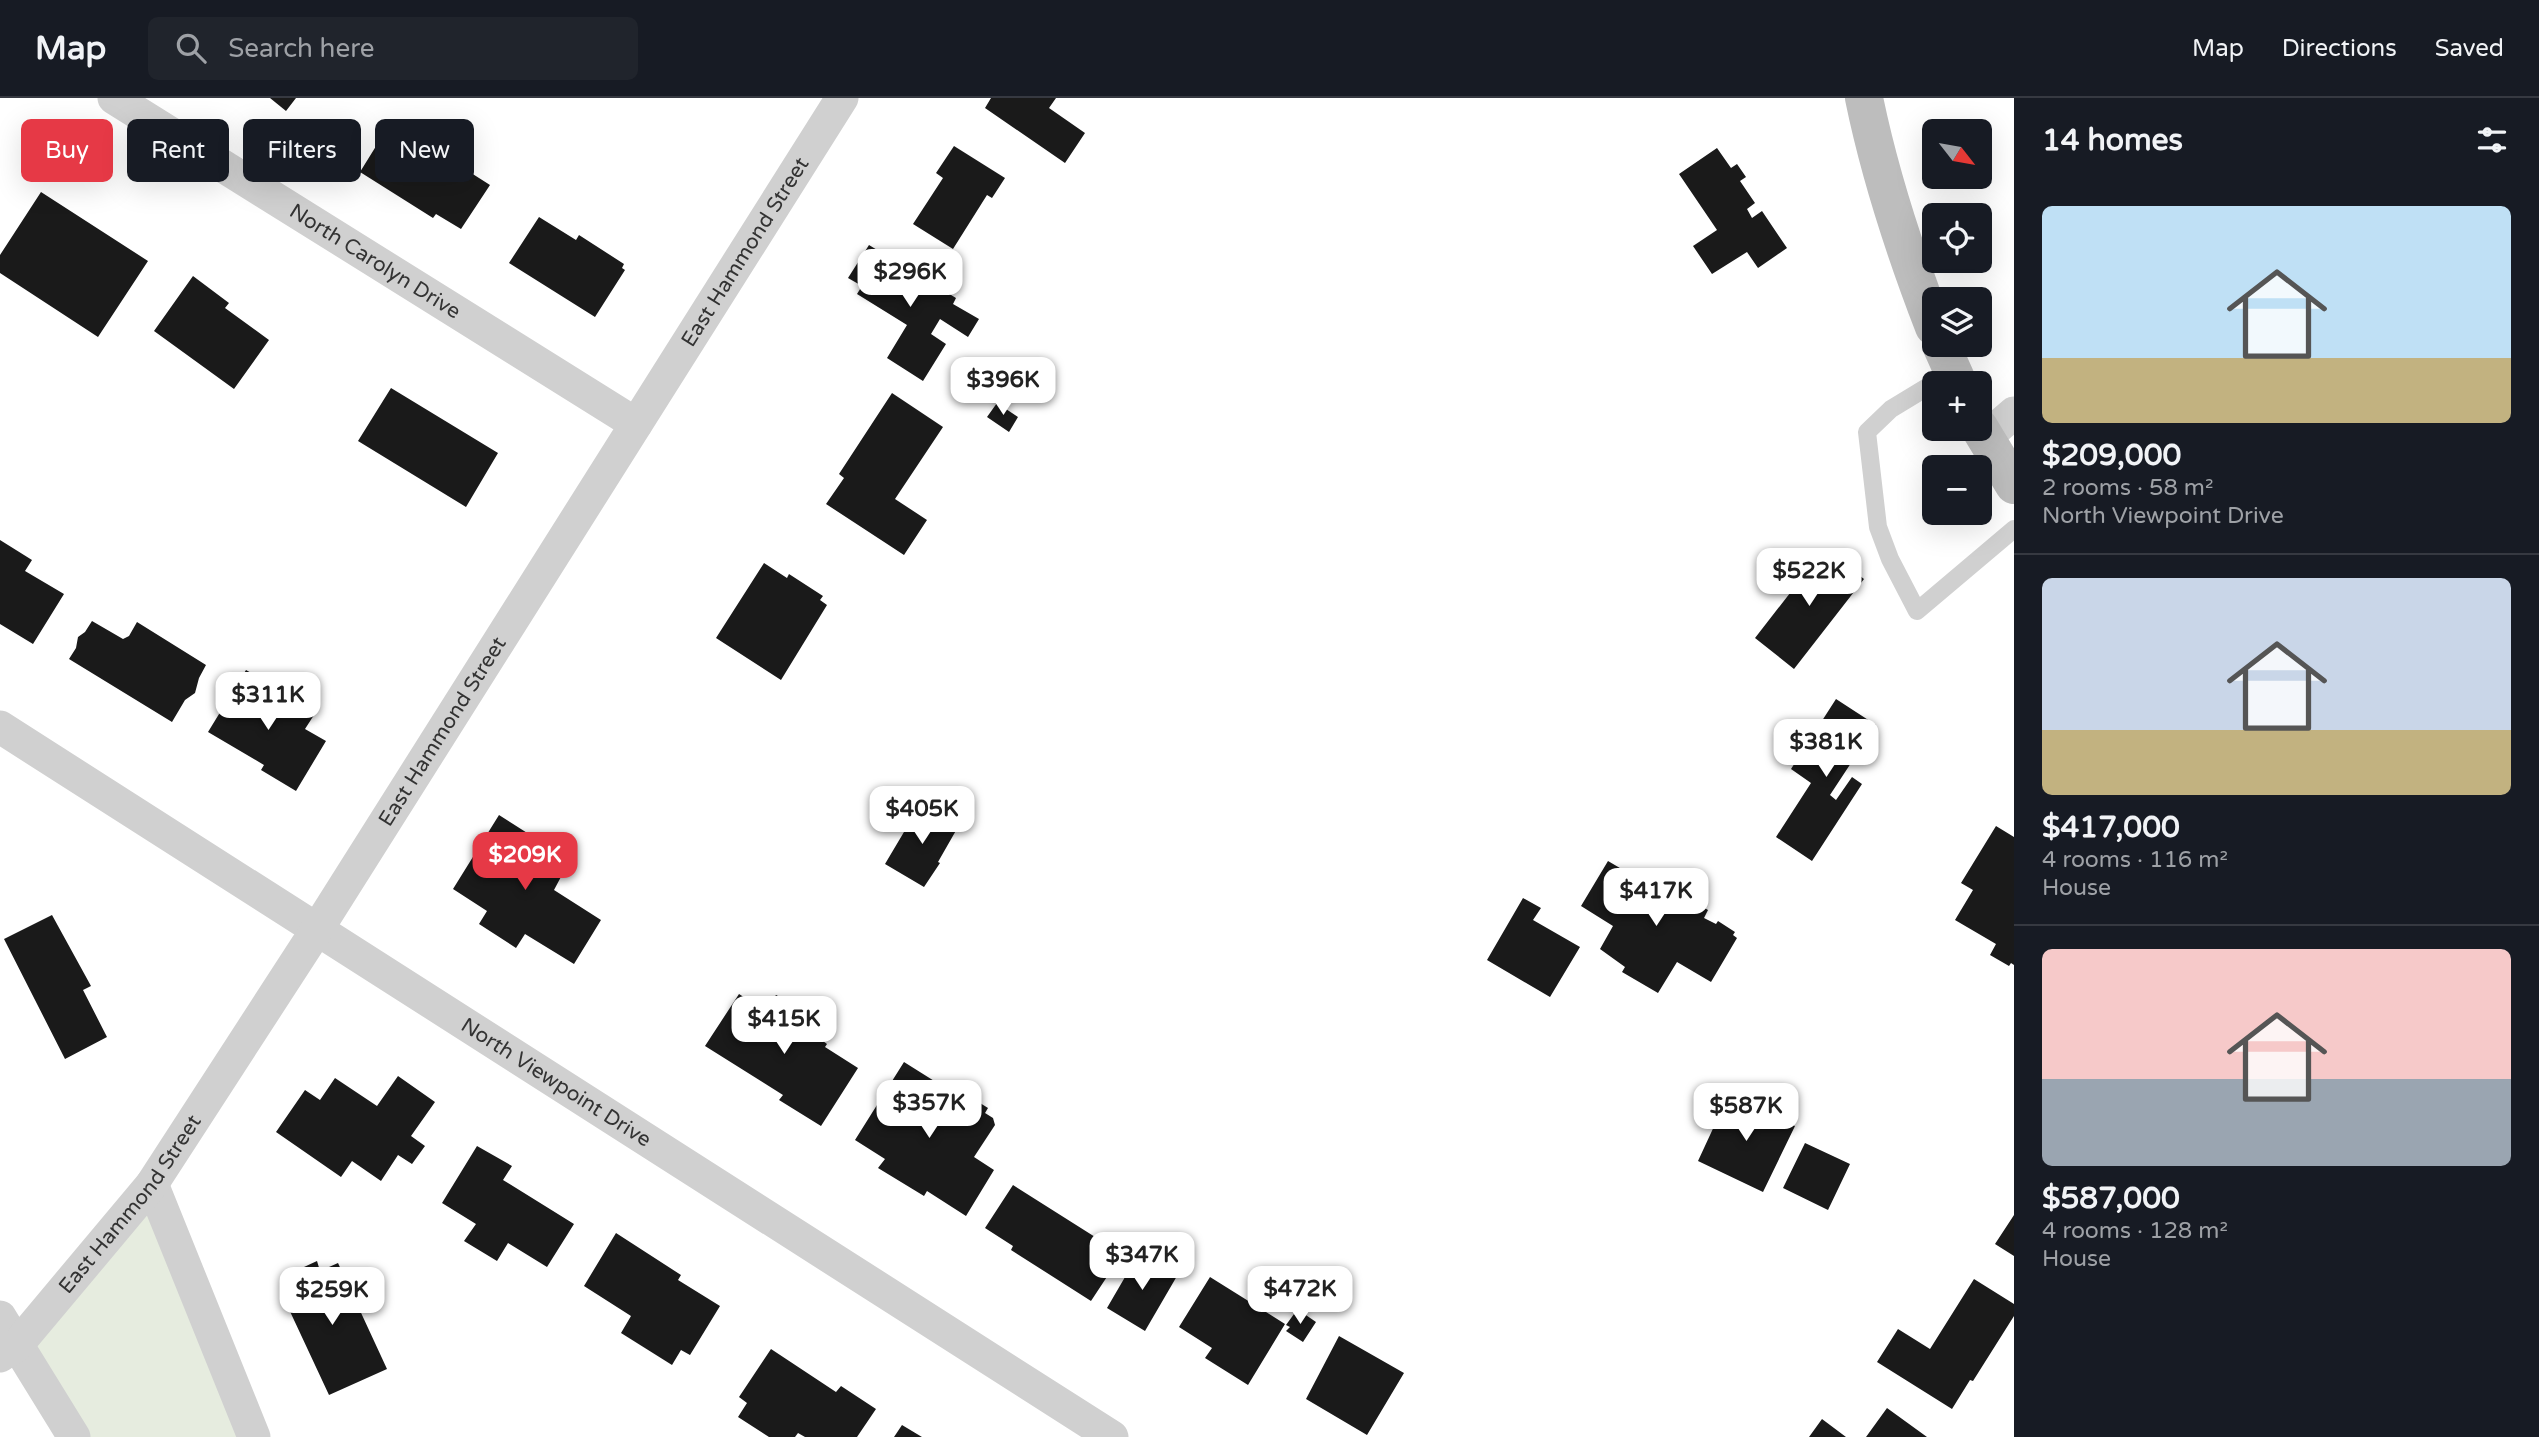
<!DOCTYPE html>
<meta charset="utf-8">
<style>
:root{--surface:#171b24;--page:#20242c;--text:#f1f3f6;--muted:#9ea1a6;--line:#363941;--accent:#e63946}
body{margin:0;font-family:"Varela Round",sans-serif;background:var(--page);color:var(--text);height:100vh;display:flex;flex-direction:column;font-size:26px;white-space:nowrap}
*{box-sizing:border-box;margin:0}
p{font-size:23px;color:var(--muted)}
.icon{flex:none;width:38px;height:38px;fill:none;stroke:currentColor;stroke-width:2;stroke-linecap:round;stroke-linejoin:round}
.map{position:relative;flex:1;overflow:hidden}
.side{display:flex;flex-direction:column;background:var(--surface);width:525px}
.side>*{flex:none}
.hud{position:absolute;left:21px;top:21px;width:665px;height:63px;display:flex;gap:14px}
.needle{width:46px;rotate:121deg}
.buttons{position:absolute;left:1922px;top:21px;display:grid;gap:14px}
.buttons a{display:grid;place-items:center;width:70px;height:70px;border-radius:10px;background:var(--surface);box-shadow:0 7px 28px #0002;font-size:35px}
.price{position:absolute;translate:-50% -60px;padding:0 16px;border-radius:14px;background:#fff;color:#222;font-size:23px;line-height:46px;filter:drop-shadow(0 2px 4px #0008)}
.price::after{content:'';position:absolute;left:50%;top:42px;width:21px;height:16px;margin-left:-10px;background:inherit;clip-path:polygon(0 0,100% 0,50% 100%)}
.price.active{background:var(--accent);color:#fff}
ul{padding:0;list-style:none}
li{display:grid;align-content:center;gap:14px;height:371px;padding:0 28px}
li+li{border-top:2px solid var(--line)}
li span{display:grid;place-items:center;height:217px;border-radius:10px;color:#555}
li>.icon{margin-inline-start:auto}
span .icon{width:126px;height:126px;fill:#fffc;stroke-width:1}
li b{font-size:30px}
h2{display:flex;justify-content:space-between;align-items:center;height:84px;padding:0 28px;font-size:30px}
.chip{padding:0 24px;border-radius:10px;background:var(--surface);box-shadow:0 7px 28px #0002;font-size:24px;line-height:63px}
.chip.active{background:var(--accent);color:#fff}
header{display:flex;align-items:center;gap:42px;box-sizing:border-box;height:98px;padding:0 35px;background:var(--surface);border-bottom:2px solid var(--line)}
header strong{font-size:33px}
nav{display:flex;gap:38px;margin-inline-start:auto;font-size:24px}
.search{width:490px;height:63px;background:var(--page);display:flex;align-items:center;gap:18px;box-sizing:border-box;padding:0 24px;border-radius:10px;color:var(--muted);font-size:26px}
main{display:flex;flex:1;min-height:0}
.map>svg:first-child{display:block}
.green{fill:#e6ecdf}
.building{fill:#1a1a1a}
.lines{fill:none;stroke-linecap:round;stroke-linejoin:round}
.service{stroke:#d0d0d0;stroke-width:18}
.minor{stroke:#d0d0d0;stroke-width:33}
.secondary{stroke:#bdbdbd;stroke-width:38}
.labels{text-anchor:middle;stroke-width:7;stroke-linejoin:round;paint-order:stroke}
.street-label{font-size:21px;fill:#333;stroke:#fff}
</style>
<header>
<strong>Map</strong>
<div class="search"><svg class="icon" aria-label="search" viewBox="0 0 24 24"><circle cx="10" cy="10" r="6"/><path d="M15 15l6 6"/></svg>Search here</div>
<nav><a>Map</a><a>Directions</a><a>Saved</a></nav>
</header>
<main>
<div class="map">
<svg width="2014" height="1339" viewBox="0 0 2014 1339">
<rect width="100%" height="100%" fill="#fff"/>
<path class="green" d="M 152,1086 L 254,1339 L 74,1339 L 18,1246 Z"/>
<path class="building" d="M 270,0 L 296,0 L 286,13 Z
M 991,0 L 1056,0 L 1049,10 L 1085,35 L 1065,65 L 985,10 Z
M 391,24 L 490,87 L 461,131 L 436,116 L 433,120 L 360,74 Z
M 954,48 L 1005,80 L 992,100 L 987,97 L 953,151 L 913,126 L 943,80 L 936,75 Z
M 1717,50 L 1731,70 L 1737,66 L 1746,79 L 1740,83 L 1755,105 L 1747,111 L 1752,120 L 1762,113 L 1787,150 L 1758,170 L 1747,154 L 1712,176 L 1693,148 L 1717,132 L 1679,76 Z
M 41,94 L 148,163 L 98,239 L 0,175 L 0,157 Z
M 539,119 L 576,142 L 579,137 L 624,166 L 622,170 L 625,172 L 595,219 L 509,165 Z
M 869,147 L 956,200 L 953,206 L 979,221 L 968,239 L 940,221 L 931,236 L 946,246 L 923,283 L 887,260 L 907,227 L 857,196 L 862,188 L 848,180 Z
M 193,178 L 229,205 L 225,210 L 269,242 L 234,291 L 154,233 Z
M 391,290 L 498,355 L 466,409 L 358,343 Z
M 892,295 L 943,329 L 895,401 L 927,422 L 904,457 L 826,406 L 844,380 L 839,376 Z
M 997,305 L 1018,319 L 1009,334 L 987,319 Z
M 0,442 L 32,462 L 25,473 L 64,496 L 33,546 L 0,526 Z
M 1825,450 L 1864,481 L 1794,571 L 1755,540 Z
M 764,465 L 787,480 L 789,476 L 823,498 L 820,502 L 827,507 L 781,582 L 716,540 Z
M 92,523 L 123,541 L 129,538 L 137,524 L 206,567 L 199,580 L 195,595 L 185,602 L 172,624 L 69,561 L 76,550 L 78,539 L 85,534 Z
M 246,572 L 270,586 L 260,603 L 281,616 L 289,603 L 314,617 L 305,631 L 326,643 L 296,693 L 261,672 L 264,667 L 208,634 Z
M 1836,601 L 1876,627 L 1830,697 L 1836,702 L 1852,679 L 1862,686 L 1812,763 L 1776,739 L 1811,685 L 1791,671 Z
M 920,707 L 958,729 L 938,764 L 940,765 L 924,789 L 885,766 Z
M 499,717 L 568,761 L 560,774 L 563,775 L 554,792 L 601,822 L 574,866 L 525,836 L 516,850 L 479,826 L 487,813 L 453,791 Z
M 1996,728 L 2014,739 L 2014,867 L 2011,865 L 2009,868 L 1990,857 L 1996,846 L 1955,822 L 1973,792 L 1961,785 Z
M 1608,763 L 1642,783 L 1647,776 L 1708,812 L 1704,820 L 1716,826 L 1718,823 L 1735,834 L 1733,837 L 1737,840 L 1711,884 L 1677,864 L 1658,895 L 1622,874 L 1625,869 L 1600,851 L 1613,828 L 1581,808 Z
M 1523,800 L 1541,810 L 1533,822 L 1580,849 L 1550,899 L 1487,862 Z
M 52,817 L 91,888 L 83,892 L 107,939 L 65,961 L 4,841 Z
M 739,896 L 772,917 L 776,911 L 769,907 L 776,897 L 782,900 L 778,905 L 827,936 L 823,943 L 827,946 L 825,949 L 858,970 L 821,1028 L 779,1002 L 783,997 L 705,948 Z
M 904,964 L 939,986 L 935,992 L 958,1007 L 957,1009 L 963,1013 L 965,1010 L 977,1009 L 980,1005 L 988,1010 L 985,1015 L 993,1020 L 995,1027 L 974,1059 L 994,1072 L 966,1118 L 927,1093 L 924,1098 L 878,1070 L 885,1061 L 855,1042 Z
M 398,978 L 435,1004 L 411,1038 L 425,1048 L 412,1066 L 398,1057 L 381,1083 L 352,1063 L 341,1079 L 276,1034 L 305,992 L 320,1002 L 335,980 L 377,1008 Z
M 1729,996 L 1795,1028 L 1763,1094 L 1698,1063 Z
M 1805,1045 L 1850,1066 L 1828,1112 L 1783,1090 Z
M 477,1048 L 512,1068 L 503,1082 L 574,1126 L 547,1169 L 508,1145 L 497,1163 L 464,1143 L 476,1126 L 442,1105 Z
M 1013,1087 L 1122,1156 L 1091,1203 L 1011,1152 L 1013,1148 L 985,1130 Z
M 2014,1117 L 2014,1158 L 1995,1146 Z
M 616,1135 L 681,1177 L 678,1182 L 720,1208 L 690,1257 L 681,1252 L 672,1267 L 621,1235 L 631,1218 L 584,1188 Z
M 1139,1155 L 1177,1178 L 1145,1233 L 1107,1210 Z
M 317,1163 L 320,1173 L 338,1165 L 387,1271 L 329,1297 L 280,1192 L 296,1185 L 291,1175 Z
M 1210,1179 L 1285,1226 L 1248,1287 L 1205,1260 L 1212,1250 L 1179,1229 Z
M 1974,1181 L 2014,1206 L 2014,1218 L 1973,1283 L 1970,1282 L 1952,1311 L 1877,1264 L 1898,1231 L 1930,1251 Z
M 1300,1213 L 1316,1224 L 1303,1244 L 1286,1233 L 1290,1229 L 1286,1227 L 1294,1216 L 1296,1217 Z
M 1339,1238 L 1404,1275 L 1367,1337 L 1306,1301 Z
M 771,1251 L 836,1294 L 841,1288 L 876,1311 L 857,1339 L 805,1339 L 798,1335 L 795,1339 L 769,1339 L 738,1319 L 747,1305 L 739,1299 Z
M 1887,1310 L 1927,1339 L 1866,1339 Z
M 1822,1321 L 1846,1339 L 1809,1339 Z
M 902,1327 L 922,1339 L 894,1339 Z"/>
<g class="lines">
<path class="service" d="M 1952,274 L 1891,311 L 1867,334 L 1878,429 L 1890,461 L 1917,513 L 2014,431"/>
<g class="minor">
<path id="s1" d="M 114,0 L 636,326"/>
<path d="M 1985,340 L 2014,315"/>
<path id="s2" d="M 0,629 L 1112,1339"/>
<path d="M 152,1086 L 254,1339"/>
<path d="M 0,1219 L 74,1339"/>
<path id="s3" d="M 0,1258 L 18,1246 L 152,1086 L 318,830 L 842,0"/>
</g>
<path class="secondary" d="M 1864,0 C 1880,78 1905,154 1934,229
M 1941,247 L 1958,285
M 1979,329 L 2014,387"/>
</g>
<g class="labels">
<g class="street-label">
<text dy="7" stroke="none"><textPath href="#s3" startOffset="1335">East Hammond Street</textPath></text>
<text dy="7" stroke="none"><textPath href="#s1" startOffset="308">North Carolyn Drive</textPath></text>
<text dy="7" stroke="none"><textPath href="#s3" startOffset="768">East Hammond Street</textPath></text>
<text dy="7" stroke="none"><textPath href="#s2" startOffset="660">North Viewpoint Drive</textPath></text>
<text dy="7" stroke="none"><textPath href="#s3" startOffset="201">East Hammond Street</textPath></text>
</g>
</g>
</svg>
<div class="buttons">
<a><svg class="needle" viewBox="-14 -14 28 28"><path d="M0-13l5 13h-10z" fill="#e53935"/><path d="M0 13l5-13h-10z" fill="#9ea1a6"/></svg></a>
<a><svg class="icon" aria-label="locate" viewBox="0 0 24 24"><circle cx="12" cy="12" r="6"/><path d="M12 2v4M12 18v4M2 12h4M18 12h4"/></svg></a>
<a><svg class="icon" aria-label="layers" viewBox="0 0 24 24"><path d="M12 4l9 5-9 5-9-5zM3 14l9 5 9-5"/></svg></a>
<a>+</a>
<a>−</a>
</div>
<b class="price" style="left:910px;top:211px">$296K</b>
<b class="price" style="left:1003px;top:319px">$396K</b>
<b class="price" style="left:1809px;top:510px">$522K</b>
<b class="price" style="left:268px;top:634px">$311K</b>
<b class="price" style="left:1826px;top:681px">$381K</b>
<b class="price" style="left:922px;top:748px">$405K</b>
<b class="price active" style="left:525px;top:794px">$209K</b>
<b class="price" style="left:1656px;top:830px">$417K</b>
<b class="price" style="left:784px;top:958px">$415K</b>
<b class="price" style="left:929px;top:1042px">$357K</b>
<b class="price" style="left:1746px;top:1045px">$587K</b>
<b class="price" style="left:1142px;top:1194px">$347K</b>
<b class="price" style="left:1300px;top:1228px">$472K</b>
<b class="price" style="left:332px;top:1229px">$259K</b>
<div class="hud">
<a class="chip active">Buy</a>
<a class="chip">Rent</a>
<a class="chip">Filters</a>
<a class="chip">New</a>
</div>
</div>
<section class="side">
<h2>14 homes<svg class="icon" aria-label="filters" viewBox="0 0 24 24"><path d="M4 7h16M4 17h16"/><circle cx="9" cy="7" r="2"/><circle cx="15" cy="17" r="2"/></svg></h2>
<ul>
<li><span style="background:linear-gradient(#bfe0f5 70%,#c2b280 0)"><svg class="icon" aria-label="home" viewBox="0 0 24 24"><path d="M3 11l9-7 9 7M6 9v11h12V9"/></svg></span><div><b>$209,000</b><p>2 rooms · 58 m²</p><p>North Viewpoint Drive</p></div></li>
<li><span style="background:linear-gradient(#c9d6e8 70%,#c2b280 0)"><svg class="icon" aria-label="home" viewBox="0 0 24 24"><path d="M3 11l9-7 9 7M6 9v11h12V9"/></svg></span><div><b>$417,000</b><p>4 rooms · 116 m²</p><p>House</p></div></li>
<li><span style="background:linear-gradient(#f6c9c9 60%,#9aa5b1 0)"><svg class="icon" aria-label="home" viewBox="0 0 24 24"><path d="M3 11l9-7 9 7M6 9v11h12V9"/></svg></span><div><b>$587,000</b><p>4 rooms · 128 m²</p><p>House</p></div></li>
</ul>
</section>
</main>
